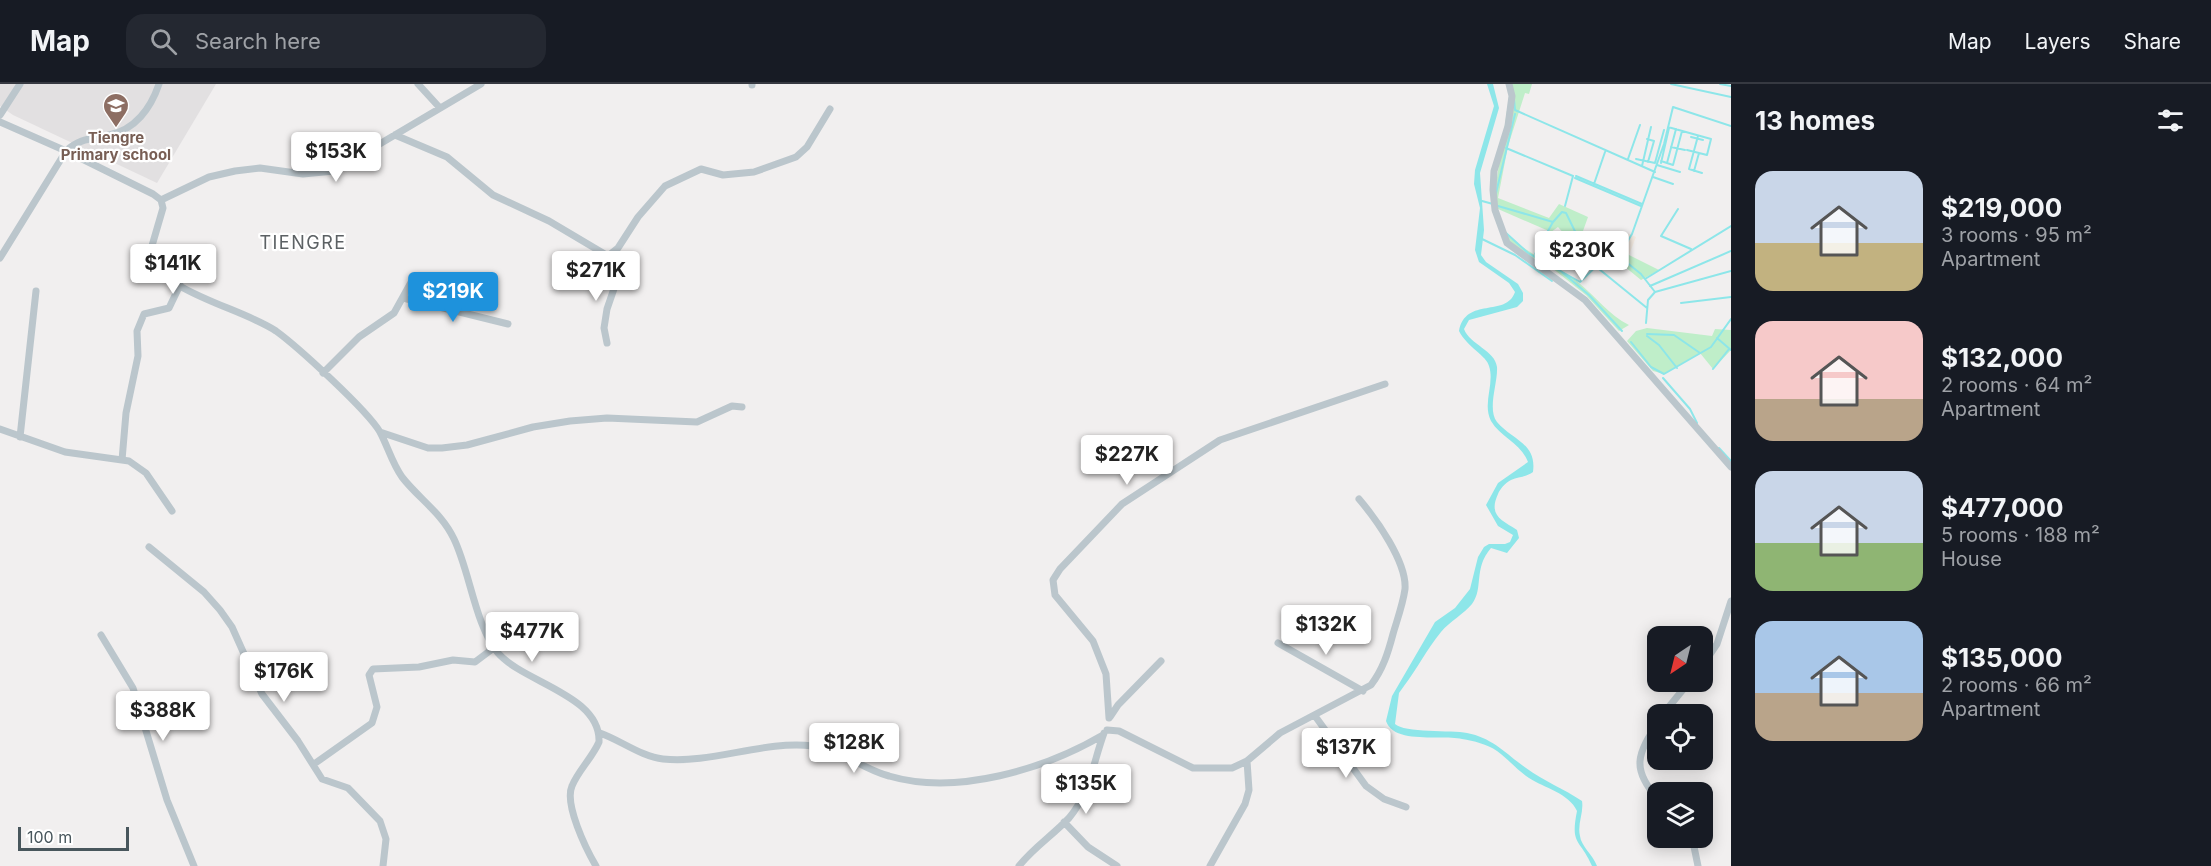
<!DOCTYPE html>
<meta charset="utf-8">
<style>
:root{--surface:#171b24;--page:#242831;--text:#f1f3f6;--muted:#9ea1a6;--line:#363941;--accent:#1e92dc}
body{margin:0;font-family:Inter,sans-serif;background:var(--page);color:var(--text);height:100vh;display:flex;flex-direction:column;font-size:22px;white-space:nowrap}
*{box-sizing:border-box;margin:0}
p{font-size:20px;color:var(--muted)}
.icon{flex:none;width:33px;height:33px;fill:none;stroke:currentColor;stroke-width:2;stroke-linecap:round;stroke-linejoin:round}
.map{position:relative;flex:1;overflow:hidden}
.sheet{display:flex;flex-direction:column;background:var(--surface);width:480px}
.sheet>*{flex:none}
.needle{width:39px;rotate:215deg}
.tools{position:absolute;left:1647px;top:542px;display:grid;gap:12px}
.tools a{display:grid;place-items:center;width:66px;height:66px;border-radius:12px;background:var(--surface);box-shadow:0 3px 15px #0003;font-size:30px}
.scale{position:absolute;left:18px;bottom:15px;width:111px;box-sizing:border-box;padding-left:6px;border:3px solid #48565c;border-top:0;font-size:16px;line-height:21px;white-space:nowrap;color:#48565c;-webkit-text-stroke:4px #fff;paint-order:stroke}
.price{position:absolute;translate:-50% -51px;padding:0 14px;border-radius:6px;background:#fff;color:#222;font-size:20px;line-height:39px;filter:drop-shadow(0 2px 3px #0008)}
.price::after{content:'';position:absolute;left:50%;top:36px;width:18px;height:14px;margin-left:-9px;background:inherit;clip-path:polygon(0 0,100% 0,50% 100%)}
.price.active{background:var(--accent);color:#fff}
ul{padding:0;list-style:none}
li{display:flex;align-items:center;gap:18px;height:150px;padding:0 24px}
li span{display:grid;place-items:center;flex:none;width:168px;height:120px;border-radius:18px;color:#555}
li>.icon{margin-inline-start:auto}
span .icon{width:72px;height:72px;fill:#fffc;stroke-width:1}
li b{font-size:26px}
h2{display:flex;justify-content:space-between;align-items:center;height:72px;padding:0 24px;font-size:26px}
header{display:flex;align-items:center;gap:36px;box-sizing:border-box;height:84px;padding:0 30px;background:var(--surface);border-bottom:2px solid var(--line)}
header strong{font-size:28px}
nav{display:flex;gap:33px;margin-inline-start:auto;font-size:21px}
.search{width:420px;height:54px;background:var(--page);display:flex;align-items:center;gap:15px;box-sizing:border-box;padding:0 21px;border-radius:18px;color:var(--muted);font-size:22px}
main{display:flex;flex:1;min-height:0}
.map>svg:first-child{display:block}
.education{fill:#e2e0e1}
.green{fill:#bfeec9}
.sand{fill:#f2e9e0}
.water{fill:#8de6e9}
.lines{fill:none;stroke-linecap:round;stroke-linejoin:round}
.stream{stroke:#8de6e9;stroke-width:2}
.minor{stroke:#bbc6cc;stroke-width:7}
.labels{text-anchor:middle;stroke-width:4.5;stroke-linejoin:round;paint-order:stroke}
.education-label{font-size:15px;font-weight:bold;fill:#785e54;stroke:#fff}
.quarter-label{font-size:18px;letter-spacing:1.5px;fill:#5c6164;stroke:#fff}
</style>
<header>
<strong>Map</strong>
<div class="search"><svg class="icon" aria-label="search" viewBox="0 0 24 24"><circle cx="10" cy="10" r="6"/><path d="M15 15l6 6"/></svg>Search here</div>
<nav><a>Map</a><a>Layers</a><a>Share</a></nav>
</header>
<main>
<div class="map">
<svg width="1731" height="782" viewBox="0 0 1731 782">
<rect width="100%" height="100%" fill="#f1efef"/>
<path class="education" d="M 0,0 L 216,0 L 157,99 L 13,31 L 0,22 Z"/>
<path class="green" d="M 1511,0 L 1532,0 L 1529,10 L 1525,9 L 1508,62 L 1498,114 L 1549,134 L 1559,120 L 1588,133 L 1583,147 L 1617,163 L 1622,151 L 1629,171 L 1659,186 L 1641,196 L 1624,182 L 1588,181 L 1580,170 L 1562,161 L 1566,152 L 1558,143 L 1551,148 L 1498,125 L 1495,107 Z
M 1504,145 C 1522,170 1556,179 1579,199 C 1596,213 1609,231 1629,241 L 1619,247 L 1586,211 L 1547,180 L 1523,170 L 1508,158 Z
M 1647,244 L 1712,252 L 1715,245 L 1731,246 L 1731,266 L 1713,285 L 1700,269 L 1664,290 L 1653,287 L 1627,257 L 1636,247 Z"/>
<path class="sand" d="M 1624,148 L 1636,153 L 1629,171 L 1622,151 Z"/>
<path class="water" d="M 1487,0 L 1493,0 L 1499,24 L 1480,89 L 1484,146 L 1481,171 L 1486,178 L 1518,200 L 1523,209 L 1523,217 L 1517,223 L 1469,236 L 1464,245 C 1470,261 1495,266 1497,283 C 1498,299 1487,325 1497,338 C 1512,356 1537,359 1533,388 C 1526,393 1519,393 1511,396 C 1505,399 1500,405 1498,410 C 1488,432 1502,436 1517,446 L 1519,454 L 1507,469 L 1491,464 C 1473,485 1484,504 1472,520 C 1464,530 1450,537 1441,548 C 1427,565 1417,585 1404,602 L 1399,609 L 1395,640 C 1404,649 1452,646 1467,649 C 1493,654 1506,670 1526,684 C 1544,697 1564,705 1582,717 C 1584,729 1577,740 1580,752 C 1581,762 1593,771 1597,782 L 1592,782 C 1580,754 1570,762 1577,727 C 1569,709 1544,704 1529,694 C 1517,686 1508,675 1497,667 C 1487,660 1474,657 1462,655 C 1442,650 1394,661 1386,637 L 1392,612 L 1435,538 L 1455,524 L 1470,505 L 1478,473 L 1484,463 L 1489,460 L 1505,460 L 1510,458 L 1513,451 L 1498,442 L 1486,421 L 1498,399 L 1528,378 C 1521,359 1501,354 1491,337 C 1482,319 1495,300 1489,282 C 1487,272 1467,263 1459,247 C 1466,212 1506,234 1515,208 L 1509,199 L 1479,178 L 1475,166 L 1480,124 L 1474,100 L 1475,86 L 1494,22 Z"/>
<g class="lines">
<path class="stream" d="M 1671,0 L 1731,13
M 1720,0 L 1731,2
M 1514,15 L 1515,26 L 1655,88
M 1668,43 L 1711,55 L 1707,71 L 1687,66
M 1698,52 L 1689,85 L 1702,89
M 1691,53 L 1703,56
M 1647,55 L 1654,57 L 1648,78
M 1671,63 L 1685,66
M 1506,64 L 1573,92 L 1565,122
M 1628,75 L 1640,41
M 1636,75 L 1655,79 L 1664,46
M 1661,77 L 1667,79 L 1676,45
M 1661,79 L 1669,44
M 1667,79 L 1673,81 L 1682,47
M 1657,81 L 1680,88
M 1642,82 L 1651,43
M 1694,87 L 1699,69
M 1576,92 L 1642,120
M 1653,93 L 1673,100
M 1575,94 L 1641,122
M 1594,100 L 1605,68
M 1496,109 L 1515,30
M 1482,117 L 1493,120
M 1498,122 L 1553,138 L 1562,128 L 1566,129 L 1593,184 L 1599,185 L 1647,224
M 1678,125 L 1661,152 L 1691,165
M 1506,149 L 1528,169 L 1580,198 L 1612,167 L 1624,163 L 1632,150 L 1664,60 L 1673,23 L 1731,42
M 1480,154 L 1515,171 L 1552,197
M 1535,170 L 1553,138
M 1624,177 L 1627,170 L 1624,163
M 1557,184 L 1589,211 L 1622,247
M 1599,185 L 1620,173 L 1641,190 L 1655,208
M 1645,195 L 1731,142
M 1650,202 L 1731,167
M 1681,219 L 1731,213
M 1646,239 L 1648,216 L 1655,208 L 1731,187
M 1647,250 L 1674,251 L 1700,269
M 1647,252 L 1659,261 L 1677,284
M 1717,254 L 1731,266
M 1631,258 L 1651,283 L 1664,290 L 1711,263 L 1731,235
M 1713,285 L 1729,265
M 1663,294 L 1690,325 L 1697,339
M 1719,364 L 1731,377"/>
<path class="minor" d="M 418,0 L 440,24
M 752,0 L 752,1
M 1509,0 L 1512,12 L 1508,42 L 1494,87 L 1493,106 L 1495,126 L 1507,159 L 1585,216 L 1731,383
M 0,31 L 20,0
M 0,38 L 66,67 L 153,110 L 161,116 L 163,124 L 149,172 C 166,210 242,224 276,247 C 298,263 367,326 380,348 C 388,363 392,379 402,393 C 419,415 442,429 454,455 C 470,488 475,541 498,569 C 524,599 601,611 599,658 C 592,674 578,687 572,702 C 564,720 586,765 596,782
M 395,51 L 447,73 L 493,111 L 549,137 L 608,172 L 618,164 L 638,133 L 665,102 L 701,85 L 723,91 L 754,88 L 796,73 L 807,63 L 830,25
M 161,116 L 209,93 L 235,87 L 260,84 L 303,90 L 334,87 L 481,0
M 0,174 L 66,67 C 80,54 92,55 109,51 C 135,46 151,24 159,0
M 403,214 L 508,240
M 607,259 L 604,244 L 607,225 L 618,193 L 610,171
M 323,289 L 359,253 L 394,229 L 414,193
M 0,345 L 65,368 L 129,377 L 146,389 L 172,427
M 380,348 L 428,364 L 442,364 L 467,361 L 533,343 L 570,337 L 607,334 L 697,338 L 732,322 L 742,323
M 20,353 L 36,207
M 122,376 L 126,329 L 138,272 L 137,247 L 144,230 L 169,224 L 180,201
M 149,463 L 204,508 L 220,526 L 232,543 L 262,610 L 298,657 L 322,695 L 348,704 L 380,737 L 386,755 L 383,782
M 101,551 L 133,604 L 167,716 L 194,782
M 1278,559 L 1363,607
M 1702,582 L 1717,560 L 1731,517
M 1663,630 L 1690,597
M 1315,632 L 1366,702 L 1384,715 L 1406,723
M 1110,633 L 1118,621 L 1161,577
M 1109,634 L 1106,590 L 1093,557 L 1055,511 L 1053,496 L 1060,485 L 1122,420 L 1220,356 L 1385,300
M 1658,639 C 1637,670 1631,685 1658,715
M 1107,646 L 1119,647 L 1193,684 L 1232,684 L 1247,677 L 1280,649 L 1371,601 C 1383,585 1388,569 1393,550 C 1397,536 1403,520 1405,505 C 1407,478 1376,435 1359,415
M 600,649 C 620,656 642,673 663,675 C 713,680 763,656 813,662 C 841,665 862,685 889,692 C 957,712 1045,685 1103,651
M 314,680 L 372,639 L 377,623 L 369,591 L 373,585 L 419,583 L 453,576 L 475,578 L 495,563
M 1064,738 L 1088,763 L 1117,782
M 1692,753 L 1698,782
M 1019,782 C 1033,764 1053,751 1069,734 C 1090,709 1093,679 1104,649
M 1210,782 L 1245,720 L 1249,706 L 1247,677"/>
</g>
<defs>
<symbol id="school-pin" viewBox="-11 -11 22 30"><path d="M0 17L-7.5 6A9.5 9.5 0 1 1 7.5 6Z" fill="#8d6e63" stroke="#fff"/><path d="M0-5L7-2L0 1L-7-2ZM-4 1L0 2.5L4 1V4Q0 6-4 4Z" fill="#fff"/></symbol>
</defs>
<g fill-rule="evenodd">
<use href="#school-pin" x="101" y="7" width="30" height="40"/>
</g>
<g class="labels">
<g class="education-label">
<text x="116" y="59">Tiengre<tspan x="116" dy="17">Primary school</tspan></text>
</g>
<g class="quarter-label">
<text x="303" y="165">TIENGRE</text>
</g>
</g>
</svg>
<div class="tools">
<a><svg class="needle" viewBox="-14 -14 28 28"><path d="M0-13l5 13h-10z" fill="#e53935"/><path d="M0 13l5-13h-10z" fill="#9ea1a6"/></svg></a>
<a><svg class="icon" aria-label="locate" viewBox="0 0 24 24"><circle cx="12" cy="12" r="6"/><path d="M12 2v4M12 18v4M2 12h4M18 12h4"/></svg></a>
<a><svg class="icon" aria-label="layers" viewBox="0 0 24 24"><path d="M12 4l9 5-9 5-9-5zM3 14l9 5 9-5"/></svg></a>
</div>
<div class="scale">100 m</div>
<b class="price" style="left:336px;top:99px">$153K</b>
<b class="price" style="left:1582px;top:198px">$230K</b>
<b class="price" style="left:173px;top:211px">$141K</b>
<b class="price" style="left:596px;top:218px">$271K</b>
<b class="price active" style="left:453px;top:239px">$219K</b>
<b class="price" style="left:1127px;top:402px">$227K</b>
<b class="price" style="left:1326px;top:572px">$132K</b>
<b class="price" style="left:532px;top:579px">$477K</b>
<b class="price" style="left:284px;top:619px">$176K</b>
<b class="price" style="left:163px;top:658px">$388K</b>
<b class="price" style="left:854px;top:690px">$128K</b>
<b class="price" style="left:1346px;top:695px">$137K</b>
<b class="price" style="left:1086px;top:731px">$135K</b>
</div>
<section class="sheet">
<h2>13 homes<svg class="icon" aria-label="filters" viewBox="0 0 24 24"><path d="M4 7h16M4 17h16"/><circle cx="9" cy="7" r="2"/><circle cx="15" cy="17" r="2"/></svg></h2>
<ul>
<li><span style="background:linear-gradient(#c9d6e8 60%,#c2b280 0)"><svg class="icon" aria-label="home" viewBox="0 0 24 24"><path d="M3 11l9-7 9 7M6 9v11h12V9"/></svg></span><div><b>$219,000</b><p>3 rooms · 95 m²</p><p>Apartment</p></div></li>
<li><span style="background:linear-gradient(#f6c9c9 65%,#b9a48a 0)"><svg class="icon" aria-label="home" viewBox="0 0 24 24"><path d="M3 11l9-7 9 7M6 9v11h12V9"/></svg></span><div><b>$132,000</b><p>2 rooms · 64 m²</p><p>Apartment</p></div></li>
<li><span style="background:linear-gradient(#c9d6e8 60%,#8fb573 0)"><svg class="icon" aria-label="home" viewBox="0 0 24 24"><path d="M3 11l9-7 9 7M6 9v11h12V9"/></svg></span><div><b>$477,000</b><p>5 rooms · 188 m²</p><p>House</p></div></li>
<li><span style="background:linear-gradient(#a9c7e8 60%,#b9a48a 0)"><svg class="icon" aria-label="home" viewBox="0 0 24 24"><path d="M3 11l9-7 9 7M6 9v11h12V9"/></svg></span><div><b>$135,000</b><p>2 rooms · 66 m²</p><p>Apartment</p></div></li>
</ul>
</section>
</main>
